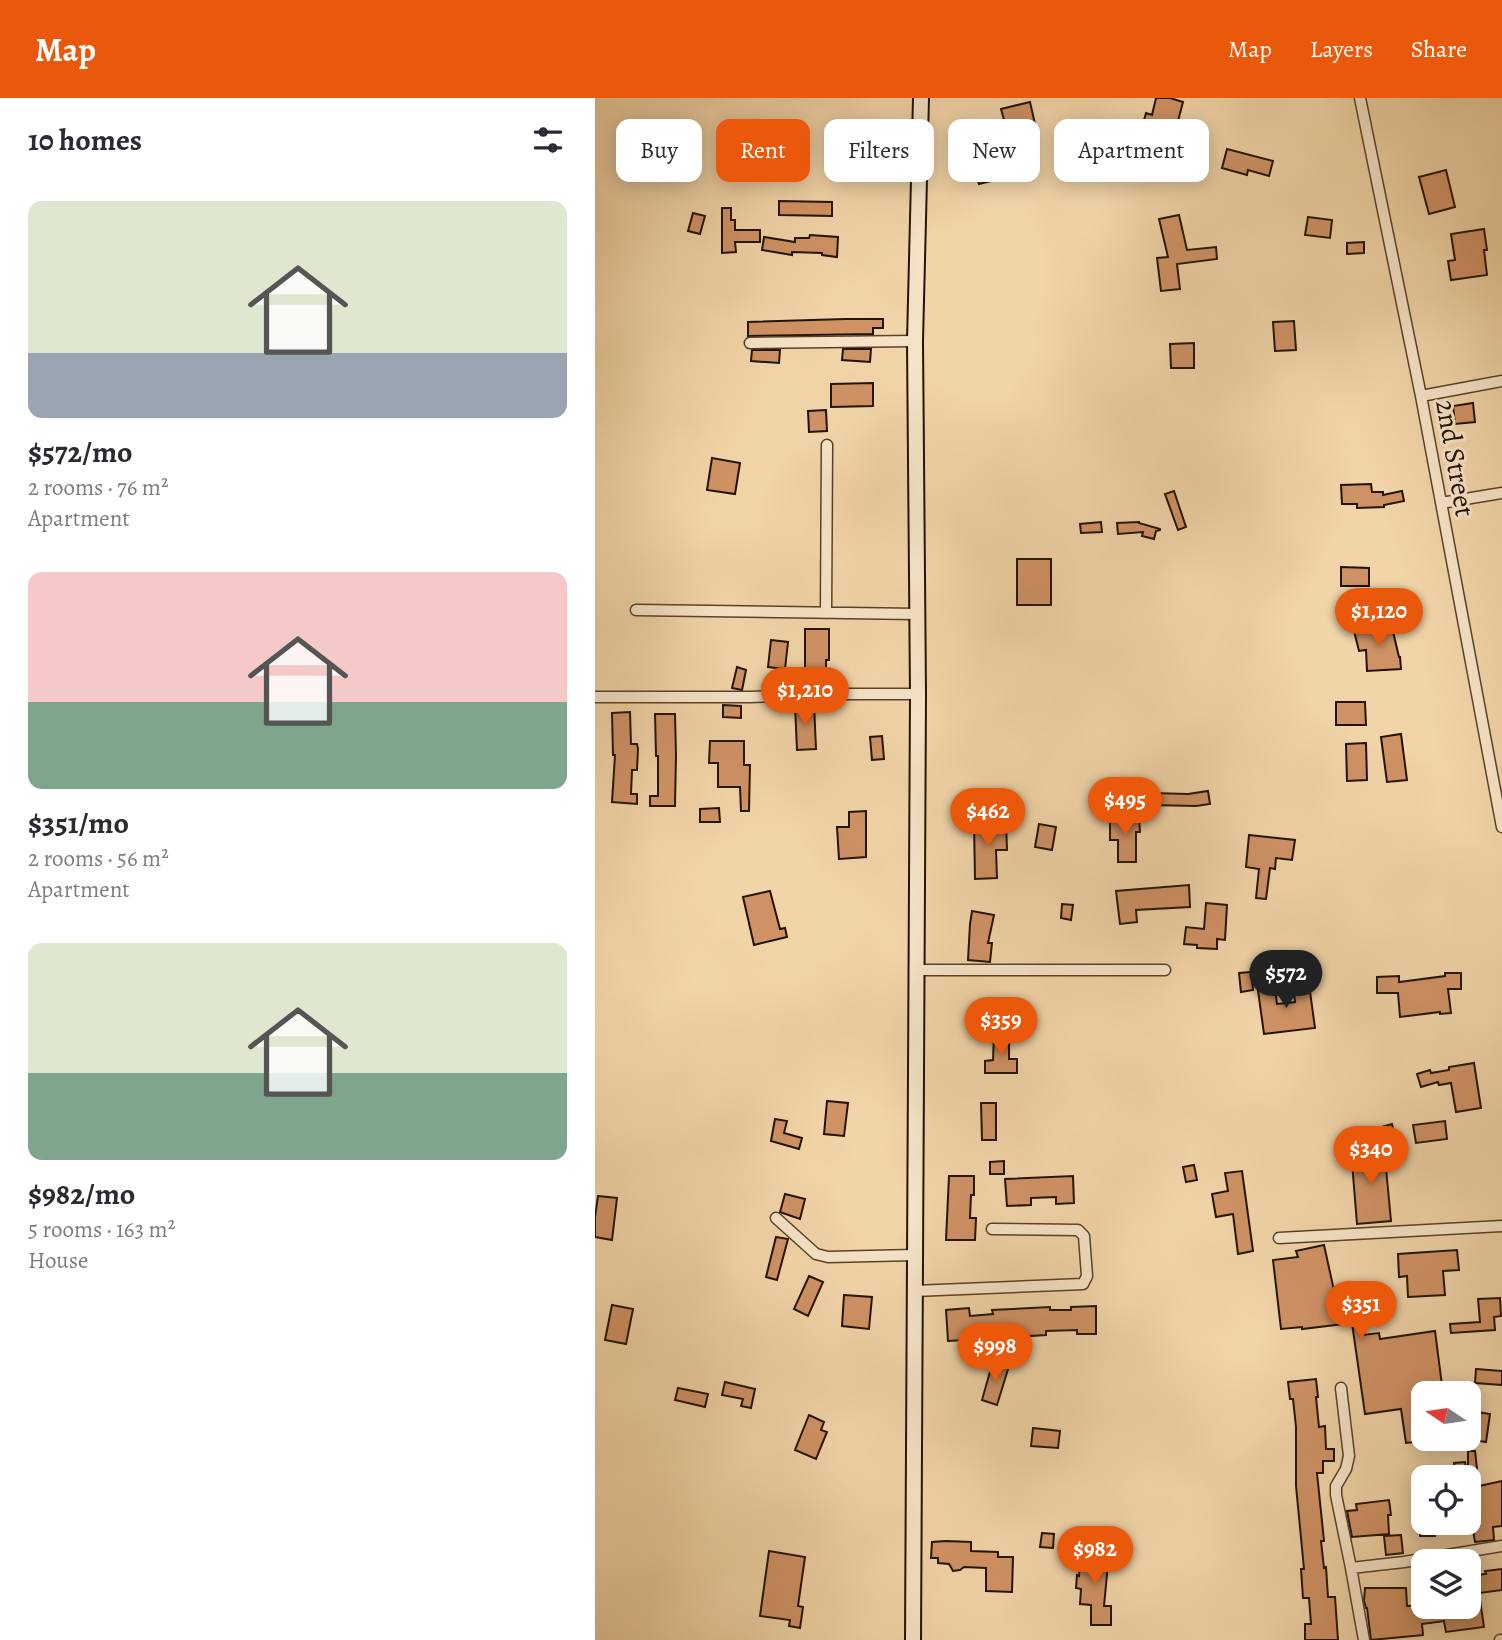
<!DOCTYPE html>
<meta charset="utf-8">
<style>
:root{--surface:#fff;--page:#f2f2f3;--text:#2b2b33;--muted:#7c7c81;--accent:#ea580c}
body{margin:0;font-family:Alegreya,serif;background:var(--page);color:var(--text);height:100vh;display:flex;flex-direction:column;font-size:26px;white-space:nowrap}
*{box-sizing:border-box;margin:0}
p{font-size:23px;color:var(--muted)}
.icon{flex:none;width:38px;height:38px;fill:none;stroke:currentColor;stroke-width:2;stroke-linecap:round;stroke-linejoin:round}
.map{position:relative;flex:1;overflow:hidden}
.side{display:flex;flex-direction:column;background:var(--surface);width:595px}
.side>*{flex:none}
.guide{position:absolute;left:21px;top:21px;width:665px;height:63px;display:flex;gap:14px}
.needle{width:46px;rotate:283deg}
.fabs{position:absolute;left:816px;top:1283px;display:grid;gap:14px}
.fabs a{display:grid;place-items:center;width:70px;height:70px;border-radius:14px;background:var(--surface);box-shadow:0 4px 18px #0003;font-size:35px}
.price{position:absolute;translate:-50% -60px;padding:0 16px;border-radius:24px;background:var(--accent);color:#fff;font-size:23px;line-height:46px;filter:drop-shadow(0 2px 4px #0008)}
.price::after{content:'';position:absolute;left:50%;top:42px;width:21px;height:16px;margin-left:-10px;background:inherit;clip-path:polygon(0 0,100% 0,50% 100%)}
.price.selected{background:#222;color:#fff}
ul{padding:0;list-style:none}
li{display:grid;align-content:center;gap:14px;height:371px;padding:0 28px}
li span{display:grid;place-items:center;height:217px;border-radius:14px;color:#555}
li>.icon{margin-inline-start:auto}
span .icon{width:126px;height:126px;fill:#fffc;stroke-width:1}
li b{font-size:30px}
h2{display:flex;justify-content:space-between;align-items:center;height:84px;padding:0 28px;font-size:30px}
.tag{padding:0 24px;border-radius:14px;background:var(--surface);box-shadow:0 4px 18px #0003;font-size:24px;line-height:63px}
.tag.selected{background:var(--accent);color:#fff}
header{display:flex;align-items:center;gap:42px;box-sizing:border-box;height:98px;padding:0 35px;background:var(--accent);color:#fff}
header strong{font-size:33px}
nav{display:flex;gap:38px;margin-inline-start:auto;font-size:24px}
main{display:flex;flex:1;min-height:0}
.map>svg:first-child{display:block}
.building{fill:#cf9265;stroke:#221300;stroke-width:2}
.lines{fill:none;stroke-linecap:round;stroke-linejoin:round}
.minor-casing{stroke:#56432a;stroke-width:13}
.secondary-casing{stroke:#221300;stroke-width:18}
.minor{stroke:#f6e3c6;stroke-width:10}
.secondary{stroke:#f6e3c6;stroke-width:14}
.labels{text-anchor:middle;stroke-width:6;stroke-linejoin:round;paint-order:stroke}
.street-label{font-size:28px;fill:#221300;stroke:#f6e3c6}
</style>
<header>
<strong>Map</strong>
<nav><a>Map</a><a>Layers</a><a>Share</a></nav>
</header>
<main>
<section class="side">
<h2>10 homes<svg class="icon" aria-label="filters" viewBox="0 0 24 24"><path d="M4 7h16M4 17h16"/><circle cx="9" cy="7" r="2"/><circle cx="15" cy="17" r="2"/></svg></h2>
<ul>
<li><span style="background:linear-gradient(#dfe7d0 70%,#9aa5b1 0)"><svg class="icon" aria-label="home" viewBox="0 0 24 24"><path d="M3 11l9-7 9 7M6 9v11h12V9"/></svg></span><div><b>$572/mo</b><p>2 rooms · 76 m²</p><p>Apartment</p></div></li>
<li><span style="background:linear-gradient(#f6c9c9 60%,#7fa58c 0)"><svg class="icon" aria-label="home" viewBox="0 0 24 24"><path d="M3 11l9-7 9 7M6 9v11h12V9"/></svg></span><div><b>$351/mo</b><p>2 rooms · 56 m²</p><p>Apartment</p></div></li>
<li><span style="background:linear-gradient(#dfe7d0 60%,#7fa58c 0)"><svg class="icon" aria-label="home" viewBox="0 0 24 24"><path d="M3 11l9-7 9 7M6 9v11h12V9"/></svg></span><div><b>$982/mo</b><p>5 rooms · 163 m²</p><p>House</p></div></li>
</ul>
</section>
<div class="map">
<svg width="907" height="1542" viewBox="0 0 907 1542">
<rect width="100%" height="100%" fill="#f1d4a8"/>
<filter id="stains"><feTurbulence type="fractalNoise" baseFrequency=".00286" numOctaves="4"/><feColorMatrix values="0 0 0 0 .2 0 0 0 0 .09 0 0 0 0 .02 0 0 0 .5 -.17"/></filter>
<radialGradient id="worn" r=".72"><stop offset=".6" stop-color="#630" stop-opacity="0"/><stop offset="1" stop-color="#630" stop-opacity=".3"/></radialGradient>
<path class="building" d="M 561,0 L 575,0 L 588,4 L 583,23 L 577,22 L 575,52 L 564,51 L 566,31 L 548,26 L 551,15 L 557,17 Z
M 435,4 L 440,26 L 412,33 L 406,11 Z
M 405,31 L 416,78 L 384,86 L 377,58 L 374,58 L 370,40 Z
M 632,51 L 678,63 L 674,78 L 653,72 L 652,77 L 627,70 Z
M 851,72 L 860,109 L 834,116 L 824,79 Z
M 184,103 L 237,104 L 237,118 L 184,117 Z
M 127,110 L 136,110 L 136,122 L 140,122 L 140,132 L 165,132 L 165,144 L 140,144 L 141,154 L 127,155 Z
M 98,115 L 110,118 L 105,136 L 93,133 Z
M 584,117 L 592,152 L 621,149 L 622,161 L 582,166 L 585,191 L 566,193 L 562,160 L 573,159 L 564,121 Z
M 713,119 L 737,122 L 735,140 L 710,137 Z
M 889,131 L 892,152 L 889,152 L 892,177 L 856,182 L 853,163 L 860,162 L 856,136 Z
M 215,137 L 243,139 L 242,159 L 227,157 L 227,155 L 197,154 L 197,157 L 167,152 L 169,139 L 200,144 L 200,140 L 214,140 Z
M 769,144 L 769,155 L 752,156 L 752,145 Z
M 251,221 L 288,221 L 288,230 L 278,230 L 278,236 L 153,238 L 153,224 Z
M 699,223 L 701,252 L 680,253 L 678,224 Z
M 599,245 L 599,270 L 576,270 L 575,246 Z
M 248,251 L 276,251 L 275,264 L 247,262 Z
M 157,252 L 185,252 L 184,265 L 156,263 Z
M 278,285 L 278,308 L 236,309 L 236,286 Z
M 878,305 L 880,324 L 860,326 L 858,308 Z
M 231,312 L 232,333 L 214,334 L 213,313 Z
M 117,360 L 145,365 L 140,396 L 112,392 Z
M 776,386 L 777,394 L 788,394 L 788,397 L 807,393 L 809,403 L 789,407 L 789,409 L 762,410 L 762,406 L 747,406 L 746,387 Z
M 579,393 L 591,429 L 583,432 L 570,396 Z
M 506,424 L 507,434 L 486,435 L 485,426 Z
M 544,424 L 544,425 L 565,431 L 565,432 L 561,433 L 559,441 L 547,438 L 548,434 L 523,436 L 522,425 Z
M 422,461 L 456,461 L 456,507 L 422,507 Z
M 746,469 L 774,470 L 774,488 L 746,488 Z
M 796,525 L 804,559 L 805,559 L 806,571 L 772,573 L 771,552 L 764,553 L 759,533 Z
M 210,531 L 234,531 L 234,562 L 231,562 L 231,572 L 210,572 Z
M 176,542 L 193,544 L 190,571 L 173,569 Z
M 142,569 L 151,572 L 147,592 L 137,590 Z
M 204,572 L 205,590 L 195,590 L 194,573 Z
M 741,604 L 770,604 L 771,627 L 741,627 Z
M 219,606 L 221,651 L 202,652 L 200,607 Z
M 128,607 L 146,608 L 146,620 L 128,619 Z
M 35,614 L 36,646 L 42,646 L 43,651 L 42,672 L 37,672 L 36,696 L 42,696 L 42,706 L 17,704 L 20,657 L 18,657 L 17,615 Z
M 60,616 L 80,616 L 81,657 L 80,708 L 55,708 L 55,698 L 63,698 L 63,658 L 61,658 Z
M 806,636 L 812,682 L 792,684 L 786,639 Z
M 287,638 L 289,661 L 277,662 L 275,639 Z
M 115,643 L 149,643 L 149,667 L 155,667 L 154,713 L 146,713 L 145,689 L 123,689 L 123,665 L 114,665 Z
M 771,645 L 772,682 L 752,683 L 751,646 Z
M 613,693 L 615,706 L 601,708 L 556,707 L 556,695 L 593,696 Z
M 124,710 L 125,724 L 105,724 L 105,711 Z
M 271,713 L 271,759 L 244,761 L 242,729 L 254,729 L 254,714 Z
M 515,720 L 544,720 L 545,734 L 541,734 L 541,764 L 523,764 L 523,742 L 515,742 Z
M 411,724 L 412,752 L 401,752 L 402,780 L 380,781 L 379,725 Z
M 444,726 L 461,729 L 457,752 L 440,749 Z
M 654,737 L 700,742 L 697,762 L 681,760 L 680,771 L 675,770 L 671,801 L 661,800 L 664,771 L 651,769 Z
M 594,787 L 595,809 L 541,812 L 542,824 L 525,826 L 521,793 Z
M 175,793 L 185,831 L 190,830 L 192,839 L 159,847 L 148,799 Z
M 611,805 L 632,807 L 630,842 L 622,841 L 622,851 L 602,850 L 602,847 L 589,846 L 591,829 L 609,831 Z
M 467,806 L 478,807 L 476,822 L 466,820 Z
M 377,813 L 399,817 L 393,845 L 397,845 L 395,864 L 373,862 L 375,826 Z
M 656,874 L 658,892 L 646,894 L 644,875 Z
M 850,875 L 866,875 L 866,891 L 853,891 L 856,915 L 845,916 L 845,914 L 805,919 L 803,895 L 782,895 L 782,879 L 804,878 L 804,884 L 850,878 Z
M 679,883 L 682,906 L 700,904 L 698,888 L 714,886 L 720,930 L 669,936 L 662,885 Z
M 414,935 L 414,961 L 422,961 L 422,975 L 390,975 L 390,963 L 398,962 L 399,936 Z
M 879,965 L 886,1010 L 861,1014 L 856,985 L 844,987 L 843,984 L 826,989 L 822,976 L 835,972 L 836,975 L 854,972 L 854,969 Z
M 232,1003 L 253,1005 L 249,1038 L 229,1036 Z
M 386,1005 L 401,1005 L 401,1042 L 387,1042 Z
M 180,1021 L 192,1023 L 189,1035 L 207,1040 L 204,1051 L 176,1043 Z
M 850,1023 L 852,1041 L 821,1045 L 818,1027 Z
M 797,1026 L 801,1042 L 787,1046 L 783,1030 Z
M 789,1049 L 796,1123 L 762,1126 L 756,1052 Z
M 409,1063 L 409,1076 L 395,1076 L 395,1064 Z
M 599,1067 L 602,1082 L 591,1084 L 588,1069 Z
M 647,1073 L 658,1153 L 643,1156 L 638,1116 L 621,1119 L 617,1096 L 633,1093 L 630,1075 Z
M 354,1078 L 379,1078 L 379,1097 L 376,1097 L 375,1120 L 381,1120 L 380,1142 L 351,1142 Z
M 478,1078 L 479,1105 L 461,1106 L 461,1099 L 436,1100 L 436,1107 L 412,1108 L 410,1081 Z
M 190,1096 L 210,1101 L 205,1121 L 185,1114 Z
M 3,1098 L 22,1100 L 17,1142 L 0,1139 L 0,1119 Z
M 181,1139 L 193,1141 L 182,1182 L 171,1179 Z
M 729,1147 L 742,1206 L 764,1203 L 768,1237 L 784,1235 L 785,1241 L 840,1233 L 848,1295 L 828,1295 L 828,1343 L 811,1345 L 806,1311 L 770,1316 L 757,1225 L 707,1231 L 707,1229 L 686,1231 L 678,1162 L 703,1159 L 701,1153 Z
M 862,1152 L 864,1172 L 848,1173 L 850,1197 L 813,1199 L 812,1178 L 804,1179 L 803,1156 Z
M 214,1178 L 228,1184 L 213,1218 L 199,1211 Z
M 249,1197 L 277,1199 L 274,1231 L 247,1228 Z
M 905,1200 L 906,1218 L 899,1219 L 900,1232 L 856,1235 L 855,1226 L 885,1224 L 883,1201 Z
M 17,1207 L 38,1211 L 31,1246 L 10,1242 Z
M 501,1208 L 501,1236 L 482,1236 L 482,1232 L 451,1233 L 451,1237 L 403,1240 L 402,1234 L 371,1237 L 371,1242 L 353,1243 L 351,1212 L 374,1210 L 375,1218 L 398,1216 L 397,1212 L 455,1209 L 455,1212 L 476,1212 L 476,1209 Z
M 398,1263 L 414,1268 L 402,1307 L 387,1302 Z
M 881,1271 L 907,1273 L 907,1287 L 880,1285 Z
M 721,1281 L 723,1299 L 721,1299 L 724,1329 L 730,1328 L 731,1351 L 739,1351 L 739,1363 L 728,1363 L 728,1375 L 722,1375 L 729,1443 L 726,1443 L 729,1470 L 731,1469 L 733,1499 L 740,1499 L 743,1542 L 710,1542 L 710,1526 L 716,1526 L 714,1500 L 708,1500 L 706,1471 L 709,1471 L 701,1388 L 701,1329 L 698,1301 L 695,1301 L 693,1284 Z
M 130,1284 L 160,1291 L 156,1310 L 146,1308 L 148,1301 L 127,1297 Z
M 83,1290 L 113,1296 L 110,1309 L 80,1302 Z
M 876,1313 L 895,1316 L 891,1344 L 873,1341 Z
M 214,1317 L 229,1324 L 226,1332 L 232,1334 L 221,1361 L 200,1352 Z
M 438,1330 L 465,1333 L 463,1350 L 436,1348 Z
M 873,1353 L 880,1353 L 884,1388 L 907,1383 L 907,1428 L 898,1429 L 899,1442 L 880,1444 L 873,1402 L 873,1379 L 847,1379 L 847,1372 L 860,1371 L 859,1365 L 870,1364 L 871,1370 L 873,1369 Z
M 794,1402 L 796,1417 L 793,1417 L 794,1436 L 757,1439 L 752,1413 L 762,1412 L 761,1406 Z
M 825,1424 L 839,1424 L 840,1438 L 825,1438 Z
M 447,1435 L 459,1436 L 458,1450 L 445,1449 Z
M 806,1437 L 808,1455 L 791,1457 L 789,1438 Z
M 351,1443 L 376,1444 L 376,1453 L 403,1454 L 403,1459 L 418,1459 L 417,1494 L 391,1493 L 391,1470 L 369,1469 L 365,1472 L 358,1473 L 354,1466 L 343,1465 L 343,1460 L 336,1460 L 337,1444 Z
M 174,1453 L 210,1459 L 203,1508 L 208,1509 L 205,1530 L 194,1528 L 195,1522 L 165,1518 Z
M 486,1453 L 514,1455 L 509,1508 L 516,1508 L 516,1527 L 496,1527 L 496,1507 L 485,1506 L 486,1491 L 481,1490 L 482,1477 L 484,1478 Z
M 907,1471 L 907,1492 L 884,1495 L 889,1529 L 851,1534 L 849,1523 L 827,1526 L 828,1537 L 776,1542 L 772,1510 L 771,1510 L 769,1503 L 770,1490 L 811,1490 L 812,1508 L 828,1507 L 828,1512 L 852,1508 L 873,1508 L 873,1478 L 891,1476 L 890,1473 Z"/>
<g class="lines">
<defs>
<path id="minor" d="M 765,0 L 826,298 L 907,729
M 155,245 L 320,243
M 826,298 L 907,283
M 846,405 L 907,395
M 41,512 L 321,516
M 231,515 L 232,347
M 0,599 L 155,599 L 231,596 L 323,596
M 321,872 L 570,872
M 181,1120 L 221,1156 L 233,1159 L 319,1157
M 684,1140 L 907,1128
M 319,1193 L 488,1186 L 492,1178 L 489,1138 L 483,1132 L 397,1131
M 746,1290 L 754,1358 L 751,1371 L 741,1388 L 741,1397 L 756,1470 L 769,1542
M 756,1470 L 809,1464 L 907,1448
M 905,1542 L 907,1542"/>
<path id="secondary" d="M 318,1542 L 323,596 L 320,243 L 326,0"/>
</defs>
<use href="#minor" class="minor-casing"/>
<use href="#secondary" class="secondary-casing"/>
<use href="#minor" class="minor"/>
<use href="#secondary" class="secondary"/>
</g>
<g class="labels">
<g class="street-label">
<text transform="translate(861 360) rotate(80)" y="10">2nd Street</text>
</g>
</g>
<rect width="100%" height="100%" filter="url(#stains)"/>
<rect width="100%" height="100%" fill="url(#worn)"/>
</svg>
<div class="fabs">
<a><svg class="needle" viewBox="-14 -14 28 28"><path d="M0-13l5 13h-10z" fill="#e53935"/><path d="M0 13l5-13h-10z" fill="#7c7c81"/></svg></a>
<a><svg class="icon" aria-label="locate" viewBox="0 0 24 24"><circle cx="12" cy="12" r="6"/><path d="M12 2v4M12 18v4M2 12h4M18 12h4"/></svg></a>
<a><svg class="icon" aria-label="layers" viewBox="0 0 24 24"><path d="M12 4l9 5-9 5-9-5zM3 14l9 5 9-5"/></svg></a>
</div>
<b class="price" style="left:784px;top:550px">$1,120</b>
<b class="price" style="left:210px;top:629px">$1,210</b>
<b class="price" style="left:530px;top:739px">$495</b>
<b class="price" style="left:393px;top:750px">$462</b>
<b class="price selected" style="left:691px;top:912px">$572</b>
<b class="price" style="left:406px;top:959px">$359</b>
<b class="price" style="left:776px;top:1088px">$340</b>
<b class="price" style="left:766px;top:1243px">$351</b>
<b class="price" style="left:400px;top:1285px">$998</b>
<b class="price" style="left:500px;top:1488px">$982</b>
<div class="guide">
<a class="tag">Buy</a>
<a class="tag selected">Rent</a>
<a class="tag">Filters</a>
<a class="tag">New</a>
<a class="tag">Apartment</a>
</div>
</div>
</main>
